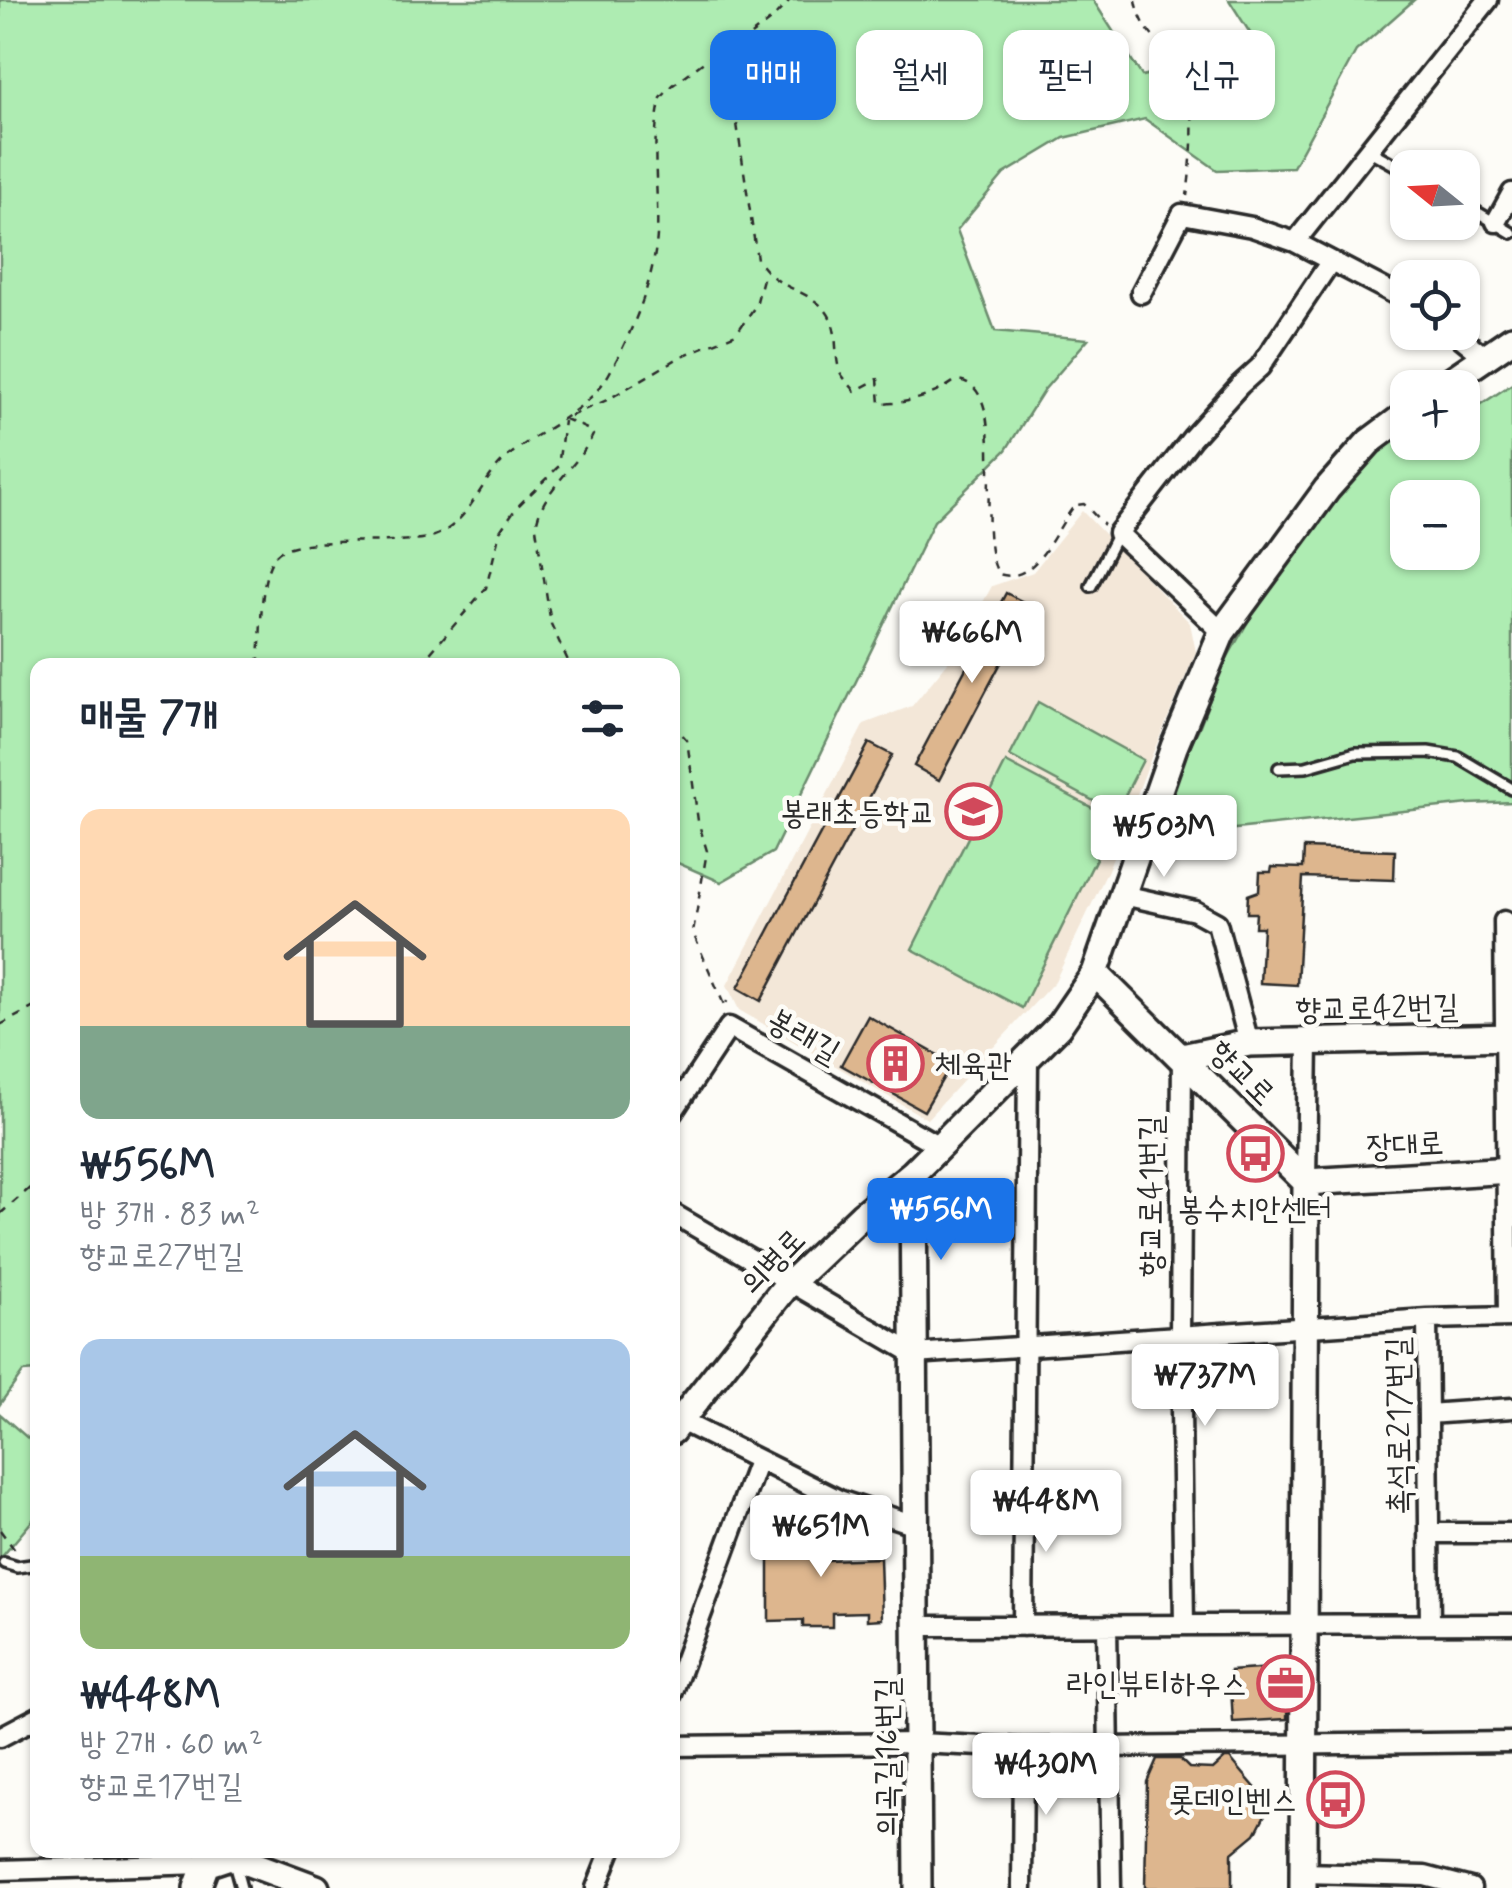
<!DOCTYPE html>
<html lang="ko">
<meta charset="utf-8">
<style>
:root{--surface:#fff;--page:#f6f6f7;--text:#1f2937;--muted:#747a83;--accent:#1a73e8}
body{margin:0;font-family:Mynerve,"Poor Story",sans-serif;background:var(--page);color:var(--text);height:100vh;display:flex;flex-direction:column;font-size:38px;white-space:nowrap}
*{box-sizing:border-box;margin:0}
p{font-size:32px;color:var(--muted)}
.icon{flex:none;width:55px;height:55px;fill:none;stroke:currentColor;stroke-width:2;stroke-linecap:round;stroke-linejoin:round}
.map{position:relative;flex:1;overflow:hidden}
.sheet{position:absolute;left:30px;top:658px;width:650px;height:1200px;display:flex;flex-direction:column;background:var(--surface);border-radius:20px;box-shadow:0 2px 8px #0004}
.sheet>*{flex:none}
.banner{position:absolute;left:710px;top:30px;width:650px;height:90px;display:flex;gap:20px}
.needle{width:65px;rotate:288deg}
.controls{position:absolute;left:1390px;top:150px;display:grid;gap:20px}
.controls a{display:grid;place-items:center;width:90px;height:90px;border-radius:20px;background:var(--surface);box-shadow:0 2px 8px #0004;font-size:50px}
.price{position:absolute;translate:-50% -85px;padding:0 22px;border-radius:10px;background:#fff;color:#222;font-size:32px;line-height:65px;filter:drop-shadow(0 2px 5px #0008)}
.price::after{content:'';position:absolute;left:50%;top:60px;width:30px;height:22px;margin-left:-15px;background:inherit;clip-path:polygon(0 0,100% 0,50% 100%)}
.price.selected{background:var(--accent);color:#fff}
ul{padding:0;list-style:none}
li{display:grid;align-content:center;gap:20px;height:530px;padding:0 50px}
li span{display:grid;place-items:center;height:310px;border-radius:20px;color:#555}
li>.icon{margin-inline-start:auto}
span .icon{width:180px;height:180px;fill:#fffc;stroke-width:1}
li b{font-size:42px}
h2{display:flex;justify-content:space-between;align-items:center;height:120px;padding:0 50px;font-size:42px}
.chip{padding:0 35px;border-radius:20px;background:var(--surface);box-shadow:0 2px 8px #0004;font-size:35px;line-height:90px}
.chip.selected{background:var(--accent);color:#fff}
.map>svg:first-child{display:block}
.built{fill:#f3e7d8}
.green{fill:#aeecb2;stroke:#6c8c6e;stroke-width:2.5;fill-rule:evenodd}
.building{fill:#ddb68e;stroke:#2b2b2b;stroke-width:2.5}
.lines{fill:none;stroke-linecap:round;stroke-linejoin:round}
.lane-casing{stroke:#2b2b2b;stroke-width:16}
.street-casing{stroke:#2b2b2b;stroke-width:25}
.secondary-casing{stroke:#2b2b2b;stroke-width:32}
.path{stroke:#2b2b2b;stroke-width:2.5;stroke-dasharray:8 8;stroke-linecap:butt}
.lane{stroke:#fdfcf7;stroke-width:9}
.street{stroke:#fdfcf7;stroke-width:18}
.secondary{stroke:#fdfcf7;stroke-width:25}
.labels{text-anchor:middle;stroke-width:9;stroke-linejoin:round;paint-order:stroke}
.poi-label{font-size:32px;fill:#2b2b2b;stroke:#fdfcf7;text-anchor:end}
.street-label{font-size:32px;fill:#2b2b2b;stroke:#fdfcf7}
</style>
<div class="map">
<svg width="1512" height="1888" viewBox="0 0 1512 1888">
<rect width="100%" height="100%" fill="#fdfcf7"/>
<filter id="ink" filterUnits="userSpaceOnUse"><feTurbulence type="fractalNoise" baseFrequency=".01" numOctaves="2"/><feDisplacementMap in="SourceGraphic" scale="20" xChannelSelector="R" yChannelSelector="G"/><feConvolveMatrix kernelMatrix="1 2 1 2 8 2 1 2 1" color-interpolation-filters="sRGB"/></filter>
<g filter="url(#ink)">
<path class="built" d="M 1082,511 L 1190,623 L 1196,652 L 1152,755 L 1108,870 L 1055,981 L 927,1119 L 739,1010 L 727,985 L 864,724 L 912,706 L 953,656 L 992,586 L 1033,572 Z"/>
<path class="green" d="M 0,0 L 1093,0 L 1142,76 L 1259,47 L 1229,0 L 1414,0 L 1356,51 L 1293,167 L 1217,170 L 1145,119 L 1064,138 L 1004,174 L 957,230 L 995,331 L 1088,339 L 1044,390 L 1006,450 L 934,521 L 773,852 L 721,882 L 673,861 L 672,665 L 38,665 L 37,1371 L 23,1372 L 0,1404 Z
M 1512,384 L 1512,802 L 1469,804 L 1207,832 L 1164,825 L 1172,780 L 1199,728 L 1222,667 L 1257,606 L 1328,507 L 1390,436 L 1407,431 L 1408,442 L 1462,442 L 1463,409 L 1480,405 ZM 1408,498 L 1462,498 L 1462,552 L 1408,552 Z
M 1038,702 L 1143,760 L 1116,813 L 1010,756 Z
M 1006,762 L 1115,820 L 1022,1008 L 912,949 Z
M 0,1414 L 38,1447 L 37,1515 L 0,1559 Z"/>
<path class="building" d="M 1006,593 L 1031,606 L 939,780 L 914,766 Z
M 869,743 L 892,755 L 761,1001 L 738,988 Z
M 1304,848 L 1395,851 L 1394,880 L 1303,877 L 1297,985 L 1260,983 L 1263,927 L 1255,927 L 1256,913 L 1247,913 L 1248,895 L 1259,891 L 1260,872 L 1271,872 L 1272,867 L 1303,868 Z
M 868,1016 L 952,1063 L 924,1111 L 841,1065 Z
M 808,1515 L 827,1515 L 828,1560 L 880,1558 L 882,1619 L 867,1620 L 867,1612 L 832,1613 L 832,1627 L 803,1627 L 803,1620 L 769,1621 L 769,1554 L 784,1554 L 797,1524 L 808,1524 Z
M 1288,1667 L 1287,1719 L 1233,1722 L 1230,1671 Z
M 1225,1758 L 1230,1758 L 1270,1805 L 1255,1834 L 1232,1853 L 1232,1888 L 1145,1888 L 1147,1782 L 1157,1759 L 1180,1759 L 1189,1768 L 1213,1769 Z"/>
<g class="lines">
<defs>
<path id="lane" d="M 1368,150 L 1408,172
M 1462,203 L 1512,233
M 1091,586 L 1118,533
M 1279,768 L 1306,767 L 1355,753 L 1428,752 L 1458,757 L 1512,789
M 4,1563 L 17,1567 L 38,1564
M 234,1862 L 241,1888"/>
<path id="street" d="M 1496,222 L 1512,193
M 1295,242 L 1488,0
M 1141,293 L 1182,214 L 1252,227 L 1295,242 L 1408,301
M 1454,332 L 1486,358
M 1222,632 L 1118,533 L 1192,438 L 1240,385 L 1260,367 L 1331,261
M 1123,895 L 1195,911 L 1217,923 L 1249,1043
M 1504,921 L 1508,1317
M 1182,1057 L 1180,1336 L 1184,1625
M 672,1113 L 729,1027 L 939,1146
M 1306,1182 L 1308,1041
M 672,1213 L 914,1354 L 1427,1319 L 1512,1317
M 1427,1319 L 1430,1624
M 1428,1414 L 1512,1408
M 673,1417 L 839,1500 L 915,1525
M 1429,1533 L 1512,1533
M 1107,1625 L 1111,1888
M 918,1626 L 1512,1624
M 1023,1626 L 1028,1058
M 672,1694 L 758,1461
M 0,1737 L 38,1717
M 672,1746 L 918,1743 L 1023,1748 L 1512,1742
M 0,1870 L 206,1864
M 1303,1873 L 1425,1876 L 1471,1888
M 596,1888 L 611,1850
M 1022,1888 L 1023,1748"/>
<path id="secondary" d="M 1440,388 L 1512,339
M 1182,1057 L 1249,1043 L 1512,1037
M 913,1173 L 918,1888
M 1306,1182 L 1512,1170
M 672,1431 L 784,1289 L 862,1215 L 913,1173 L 1058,1027 L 1095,973
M 233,1857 L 316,1888
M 197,1888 L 206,1864 L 248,1850
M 1303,1888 L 1306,1182 L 1095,973 L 1174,747 L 1222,632 L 1327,489 L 1369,442 L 1408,413"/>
</defs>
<use href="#lane" class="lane-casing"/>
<use href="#street" class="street-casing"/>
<use href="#secondary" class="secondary-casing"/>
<path class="path" d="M 1136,0 C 1142,35 1164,44 1182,71 C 1199,96 1191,166 1187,196
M 739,45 L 732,90 L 757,259 C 778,292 806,287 826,311 C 840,329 833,353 840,372 C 843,378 851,386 855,391 L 878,379 L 880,404 C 909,403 933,397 956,380 C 1015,383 971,532 999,574 C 1036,586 1055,529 1075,505 L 1084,504 L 1104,525
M 570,416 L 607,400 L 682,356 L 736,334 L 756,305 L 765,271
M 565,419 L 589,430 L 593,435 C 578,467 539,492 536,528 L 551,624 L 570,665
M 258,665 C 263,636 257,574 277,554 C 298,533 400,548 434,536 C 469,524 480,481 505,459 C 539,429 588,413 610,372 C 632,332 654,281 657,235 C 659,191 650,141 661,98 L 673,85 L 713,55 L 739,44 L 773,18 L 790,0
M 420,665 L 486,588 L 500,531 L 516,508 L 558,467 L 564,421
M 672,723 L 687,740 L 698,821 L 707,851 L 693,933 L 725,1007 L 727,1001
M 0,1025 L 38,1005
M 0,1214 L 38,1181
M 0,1530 L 17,1553"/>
<use href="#lane" class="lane"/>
<use href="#street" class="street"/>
<use href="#secondary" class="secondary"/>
</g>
</g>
<defs>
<symbol id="school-ring" viewBox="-11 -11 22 22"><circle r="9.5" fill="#fdfcf7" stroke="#d1495b" stroke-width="1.5"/><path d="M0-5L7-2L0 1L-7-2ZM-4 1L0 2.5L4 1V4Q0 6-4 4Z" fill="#d1495b"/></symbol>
<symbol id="building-ring" viewBox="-11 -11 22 22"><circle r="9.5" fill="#fdfcf7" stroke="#d1495b" stroke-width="1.5"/><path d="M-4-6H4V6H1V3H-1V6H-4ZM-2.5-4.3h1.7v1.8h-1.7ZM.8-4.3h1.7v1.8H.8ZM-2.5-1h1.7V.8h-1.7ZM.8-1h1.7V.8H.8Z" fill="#d1495b"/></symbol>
<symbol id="bus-ring" viewBox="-11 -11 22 22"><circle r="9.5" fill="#fdfcf7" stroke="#d1495b" stroke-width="1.5"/><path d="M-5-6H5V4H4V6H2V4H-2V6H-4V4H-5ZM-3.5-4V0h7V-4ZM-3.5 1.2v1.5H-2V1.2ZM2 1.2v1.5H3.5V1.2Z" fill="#d1495b"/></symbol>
<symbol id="office-ring" viewBox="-11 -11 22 22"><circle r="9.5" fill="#fdfcf7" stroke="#d1495b" stroke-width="1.5"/><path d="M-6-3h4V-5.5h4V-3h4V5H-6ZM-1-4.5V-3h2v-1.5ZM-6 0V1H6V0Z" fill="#d1495b"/></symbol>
</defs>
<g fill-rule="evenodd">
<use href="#school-ring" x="942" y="780" width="63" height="63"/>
<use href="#building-ring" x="864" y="1032" width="63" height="63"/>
<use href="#bus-ring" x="1224" y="1122" width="63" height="63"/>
<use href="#office-ring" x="1254" y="1652" width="63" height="63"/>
<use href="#bus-ring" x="1304" y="1768" width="63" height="63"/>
</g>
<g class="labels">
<g class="poi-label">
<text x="935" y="823">봉래초등학교</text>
<text x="935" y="1075" text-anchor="start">체육관</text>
<text x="1255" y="1219" text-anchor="middle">봉수치안센터</text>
<text x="1247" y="1694">라인뷰티하우스</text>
<text x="1297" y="1810">롯데인벤스</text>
</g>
<g class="street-label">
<text transform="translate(1377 1007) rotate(-1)" y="11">향교로42번길</text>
<text transform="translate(804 1035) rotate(30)" y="11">봉래길</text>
<text transform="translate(1243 1072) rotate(45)" y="11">향교로</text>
<text transform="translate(1405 1144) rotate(-3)" y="11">장대로</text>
<text transform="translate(1150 1196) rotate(-90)" y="11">향교로41번길</text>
<text transform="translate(772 1261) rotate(-46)" y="11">의병로</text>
<text transform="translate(1398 1426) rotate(-91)" y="11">촉석로217번길</text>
<text transform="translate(886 1757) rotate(-90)" y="11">의곡길16번길</text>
</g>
</g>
</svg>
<div class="controls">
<a><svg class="needle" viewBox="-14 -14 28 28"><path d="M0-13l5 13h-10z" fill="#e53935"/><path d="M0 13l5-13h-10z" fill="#747a83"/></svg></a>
<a><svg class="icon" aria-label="locate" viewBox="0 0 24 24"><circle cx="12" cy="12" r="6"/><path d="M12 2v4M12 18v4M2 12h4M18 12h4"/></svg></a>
<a>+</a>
<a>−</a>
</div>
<b class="price" style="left:972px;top:686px">₩666M</b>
<b class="price" style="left:1164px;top:880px">₩503M</b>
<b class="price selected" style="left:941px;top:1263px">₩556M</b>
<b class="price" style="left:1205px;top:1429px">₩737M</b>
<b class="price" style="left:1046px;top:1555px">₩448M</b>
<b class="price" style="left:821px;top:1580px">₩651M</b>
<b class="price" style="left:1046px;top:1818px">₩430M</b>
<div class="banner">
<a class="chip selected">매매</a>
<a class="chip">월세</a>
<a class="chip">필터</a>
<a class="chip">신규</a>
</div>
<section class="sheet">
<h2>매물 7개<svg class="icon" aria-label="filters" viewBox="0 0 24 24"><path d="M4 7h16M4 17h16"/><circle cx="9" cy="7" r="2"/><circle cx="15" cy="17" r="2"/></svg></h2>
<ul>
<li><span style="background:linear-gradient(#ffd9b3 70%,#7fa58c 0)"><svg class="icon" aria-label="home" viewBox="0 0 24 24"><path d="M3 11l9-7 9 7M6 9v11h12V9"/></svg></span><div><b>₩556M</b><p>방 3개 · 83 m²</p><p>향교로27번길</p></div></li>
<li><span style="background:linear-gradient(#a9c7e8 70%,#8fb573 0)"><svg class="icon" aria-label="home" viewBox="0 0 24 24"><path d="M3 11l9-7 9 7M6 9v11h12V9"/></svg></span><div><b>₩448M</b><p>방 2개 · 60 m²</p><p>향교로17번길</p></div></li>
</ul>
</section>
</div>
